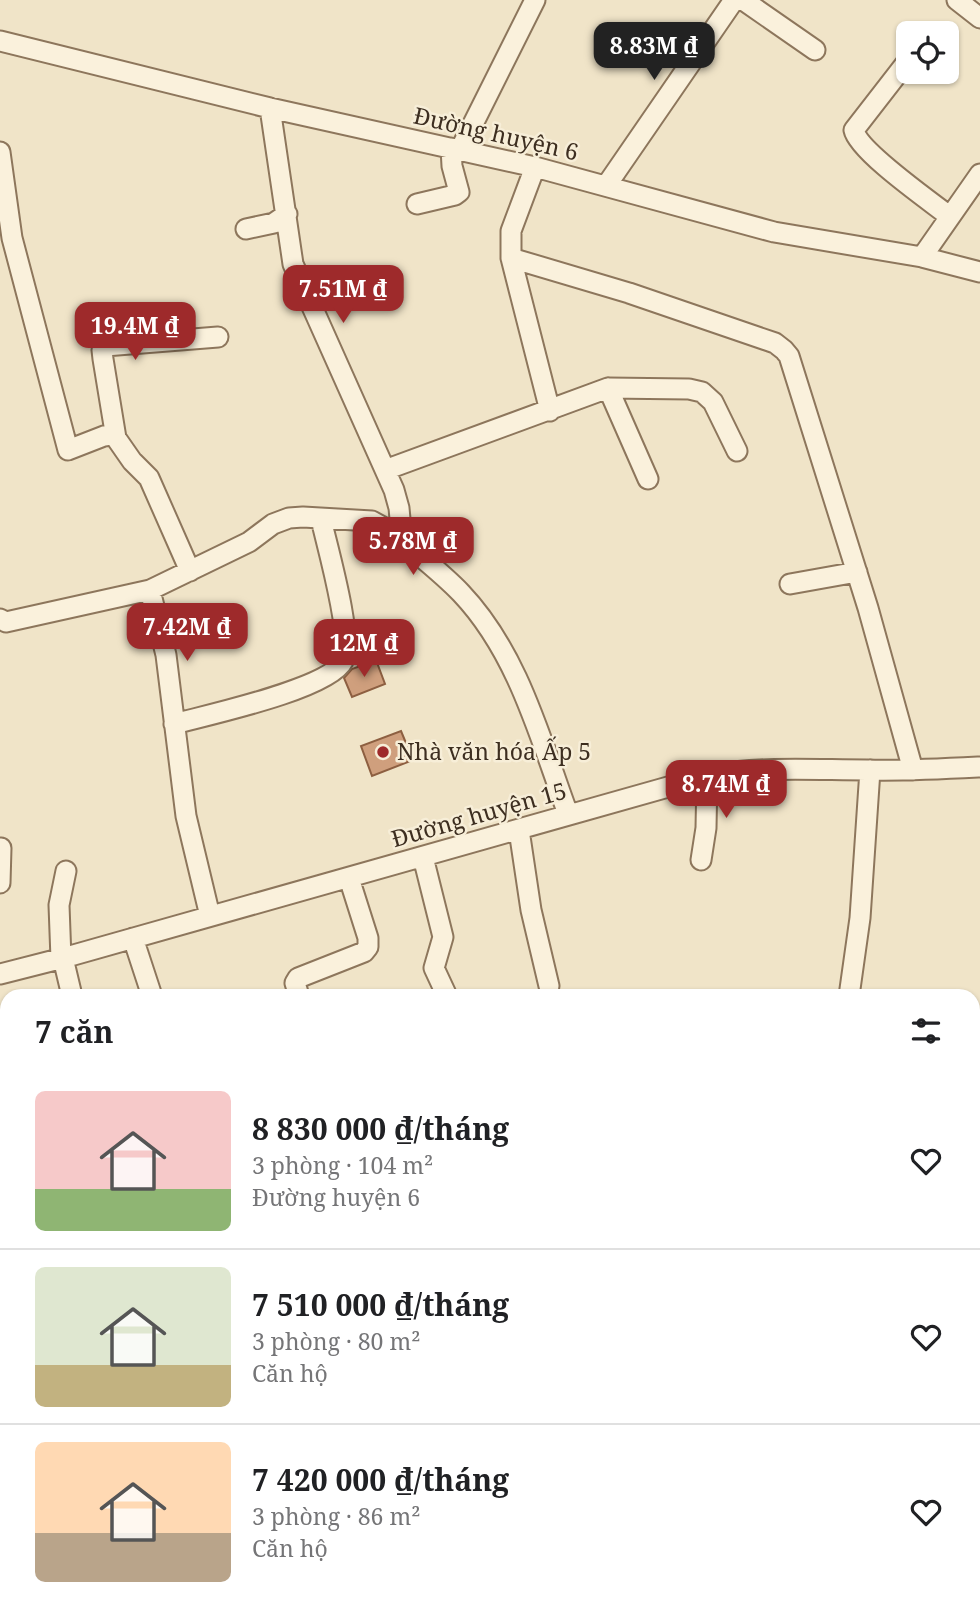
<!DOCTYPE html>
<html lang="vi">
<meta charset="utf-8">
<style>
:root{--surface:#fff;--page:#f6f6f6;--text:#202124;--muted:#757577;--line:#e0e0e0;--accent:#9e2a2b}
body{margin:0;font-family:"Noto Serif",serif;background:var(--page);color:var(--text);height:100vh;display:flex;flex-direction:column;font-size:26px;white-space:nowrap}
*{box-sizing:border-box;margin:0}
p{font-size:23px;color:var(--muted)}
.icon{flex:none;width:38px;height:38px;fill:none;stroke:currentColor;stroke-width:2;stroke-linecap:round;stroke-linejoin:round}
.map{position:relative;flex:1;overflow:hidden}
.side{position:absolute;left:0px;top:989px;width:980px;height:625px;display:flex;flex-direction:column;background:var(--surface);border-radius:21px 21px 0 0;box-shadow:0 2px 5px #0004}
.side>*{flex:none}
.buttons{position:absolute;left:896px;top:21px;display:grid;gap:14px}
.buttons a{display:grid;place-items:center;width:63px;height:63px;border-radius:10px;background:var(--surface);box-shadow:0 2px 5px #0004;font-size:35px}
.price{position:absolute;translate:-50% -60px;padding:0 16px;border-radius:14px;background:var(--accent);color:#fff;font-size:23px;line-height:46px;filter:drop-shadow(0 2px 4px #0008)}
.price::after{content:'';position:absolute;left:50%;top:42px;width:21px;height:16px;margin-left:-10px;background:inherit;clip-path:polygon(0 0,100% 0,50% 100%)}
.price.on{background:#222;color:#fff}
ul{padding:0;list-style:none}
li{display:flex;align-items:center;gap:21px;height:175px;padding:0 35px}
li+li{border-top:2px solid var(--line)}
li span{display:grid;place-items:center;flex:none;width:196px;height:140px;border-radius:10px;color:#555}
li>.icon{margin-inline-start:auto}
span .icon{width:84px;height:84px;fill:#fffc;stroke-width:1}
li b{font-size:30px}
h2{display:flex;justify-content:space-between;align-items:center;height:84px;padding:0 35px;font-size:30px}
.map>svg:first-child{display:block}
.building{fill:#cf9f7d;stroke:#8d5f41;stroke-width:2}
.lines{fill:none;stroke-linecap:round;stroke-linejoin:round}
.minor-casing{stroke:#8d765c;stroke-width:23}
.minor{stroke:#faf1dc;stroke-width:19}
.poi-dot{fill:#9e2a2b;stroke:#f7eed8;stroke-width:2.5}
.labels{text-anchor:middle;stroke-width:5;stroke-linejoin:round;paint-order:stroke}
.street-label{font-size:23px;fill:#3d2e20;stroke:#f7eed8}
.poi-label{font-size:23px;fill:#3d2e20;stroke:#f7eed8;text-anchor:start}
</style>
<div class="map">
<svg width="980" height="1612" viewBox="0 0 980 1612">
<rect width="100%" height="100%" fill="#f0e4c8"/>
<path class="building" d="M 376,660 L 385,684 L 352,697 L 344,678 L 352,669 Z
M 401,731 L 413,760 L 372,776 L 361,746 Z"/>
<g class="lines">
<defs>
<path id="minor" d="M 743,0 L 815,50
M 957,0 L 980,18
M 0,41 L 270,108 L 535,167 L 774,232 L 922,257 L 980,272
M 906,63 L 854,130 C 858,151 930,201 949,216
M 270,108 L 293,264 L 394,490 L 399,508 L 402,541
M 460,150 L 535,0
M 0,152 L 12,238 L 68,450 L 104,436 L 111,435 L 116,438 L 132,461 L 149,478 L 190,571
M 535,167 L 511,231 L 511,258 L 629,293 L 775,343 L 784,350 L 789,356 L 868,608 L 913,770
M 606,186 L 734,0
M 417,204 L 455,195 L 459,192 L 452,166 L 451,148
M 246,229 L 274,223 L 287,214
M 922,257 L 980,174
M 511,258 L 550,411
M 608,388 L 648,479
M 116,438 L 103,359 L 102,350 L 105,346 L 218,337
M 385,470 L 608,388 L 689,389 L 702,392 L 713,402 L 737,451
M 790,584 L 857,572
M 150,590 L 249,542 L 273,524 L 289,518 L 303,517 L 372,521 L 392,532 C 414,552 440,571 461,593 C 518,653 540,738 568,814
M 0,619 L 6,622 L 150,590 L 166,655 L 186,816 L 210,916
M 174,724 C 207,715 329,689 343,661 C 354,639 327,546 321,519
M 519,830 L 531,910 L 549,986
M 423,857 L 443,937 L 434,968 L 447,996
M 701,860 L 706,828 L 707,776
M 0,883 L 1,848
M 133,938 L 152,996
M 63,958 L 72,996
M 61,959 L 59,905 L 66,871
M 0,974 L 63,958 L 707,776 C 759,766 814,770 867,770 C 905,771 942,769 980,767
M 299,996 L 295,983 L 298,978 L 364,952 L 368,947 L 368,938 L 349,878
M 849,996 L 860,918 L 870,770
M 0,1234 L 7,1232
M 739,1612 L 744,1606"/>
</defs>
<use href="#minor" class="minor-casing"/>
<use href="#minor" class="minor"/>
</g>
<circle class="poi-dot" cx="383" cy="752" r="7"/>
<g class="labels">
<g class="street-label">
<text transform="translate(496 134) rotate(13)" y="8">Đường huyện 6</text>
<text transform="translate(479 815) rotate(-16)" y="8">Đường huyện 15</text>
</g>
<g class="poi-label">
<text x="397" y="760">Nhà văn hóa Ấp 5</text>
</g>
</g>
</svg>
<div class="buttons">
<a><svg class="icon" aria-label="locate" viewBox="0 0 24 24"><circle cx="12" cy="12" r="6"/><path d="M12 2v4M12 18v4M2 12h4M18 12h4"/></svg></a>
</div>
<b class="price on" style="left:654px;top:82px">8.83M ₫</b>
<b class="price" style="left:343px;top:325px">7.51M ₫</b>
<b class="price" style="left:135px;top:362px">19.4M ₫</b>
<b class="price" style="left:413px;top:577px">5.78M ₫</b>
<b class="price" style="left:187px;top:663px">7.42M ₫</b>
<b class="price" style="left:364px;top:679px">12M ₫</b>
<b class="price" style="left:726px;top:820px">8.74M ₫</b>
<section class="side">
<h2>7 căn<svg class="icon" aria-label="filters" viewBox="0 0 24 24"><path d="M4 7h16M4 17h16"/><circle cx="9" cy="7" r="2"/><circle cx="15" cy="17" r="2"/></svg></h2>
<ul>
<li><span style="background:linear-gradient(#f6c9c9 70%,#8fb573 0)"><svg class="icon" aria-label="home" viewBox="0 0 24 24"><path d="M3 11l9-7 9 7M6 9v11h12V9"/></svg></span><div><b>8 830 000 ₫/tháng</b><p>3 phòng · 104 m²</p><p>Đường huyện 6</p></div><svg class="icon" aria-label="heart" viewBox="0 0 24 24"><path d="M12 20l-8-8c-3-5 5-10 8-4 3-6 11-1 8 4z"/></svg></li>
<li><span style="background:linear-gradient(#dfe7d0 70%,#c2b280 0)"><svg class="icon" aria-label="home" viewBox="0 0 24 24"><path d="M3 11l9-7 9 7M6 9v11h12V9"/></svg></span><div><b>7 510 000 ₫/tháng</b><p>3 phòng · 80 m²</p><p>Căn hộ</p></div><svg class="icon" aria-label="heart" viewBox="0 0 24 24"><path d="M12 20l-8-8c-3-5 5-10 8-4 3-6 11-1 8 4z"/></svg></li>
<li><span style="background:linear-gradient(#ffd9b3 65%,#b9a48a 0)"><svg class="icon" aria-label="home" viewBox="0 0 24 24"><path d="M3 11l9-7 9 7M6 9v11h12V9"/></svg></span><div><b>7 420 000 ₫/tháng</b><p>3 phòng · 86 m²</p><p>Căn hộ</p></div><svg class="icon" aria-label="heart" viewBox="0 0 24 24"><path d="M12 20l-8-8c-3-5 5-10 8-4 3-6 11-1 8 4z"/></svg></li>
</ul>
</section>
</div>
